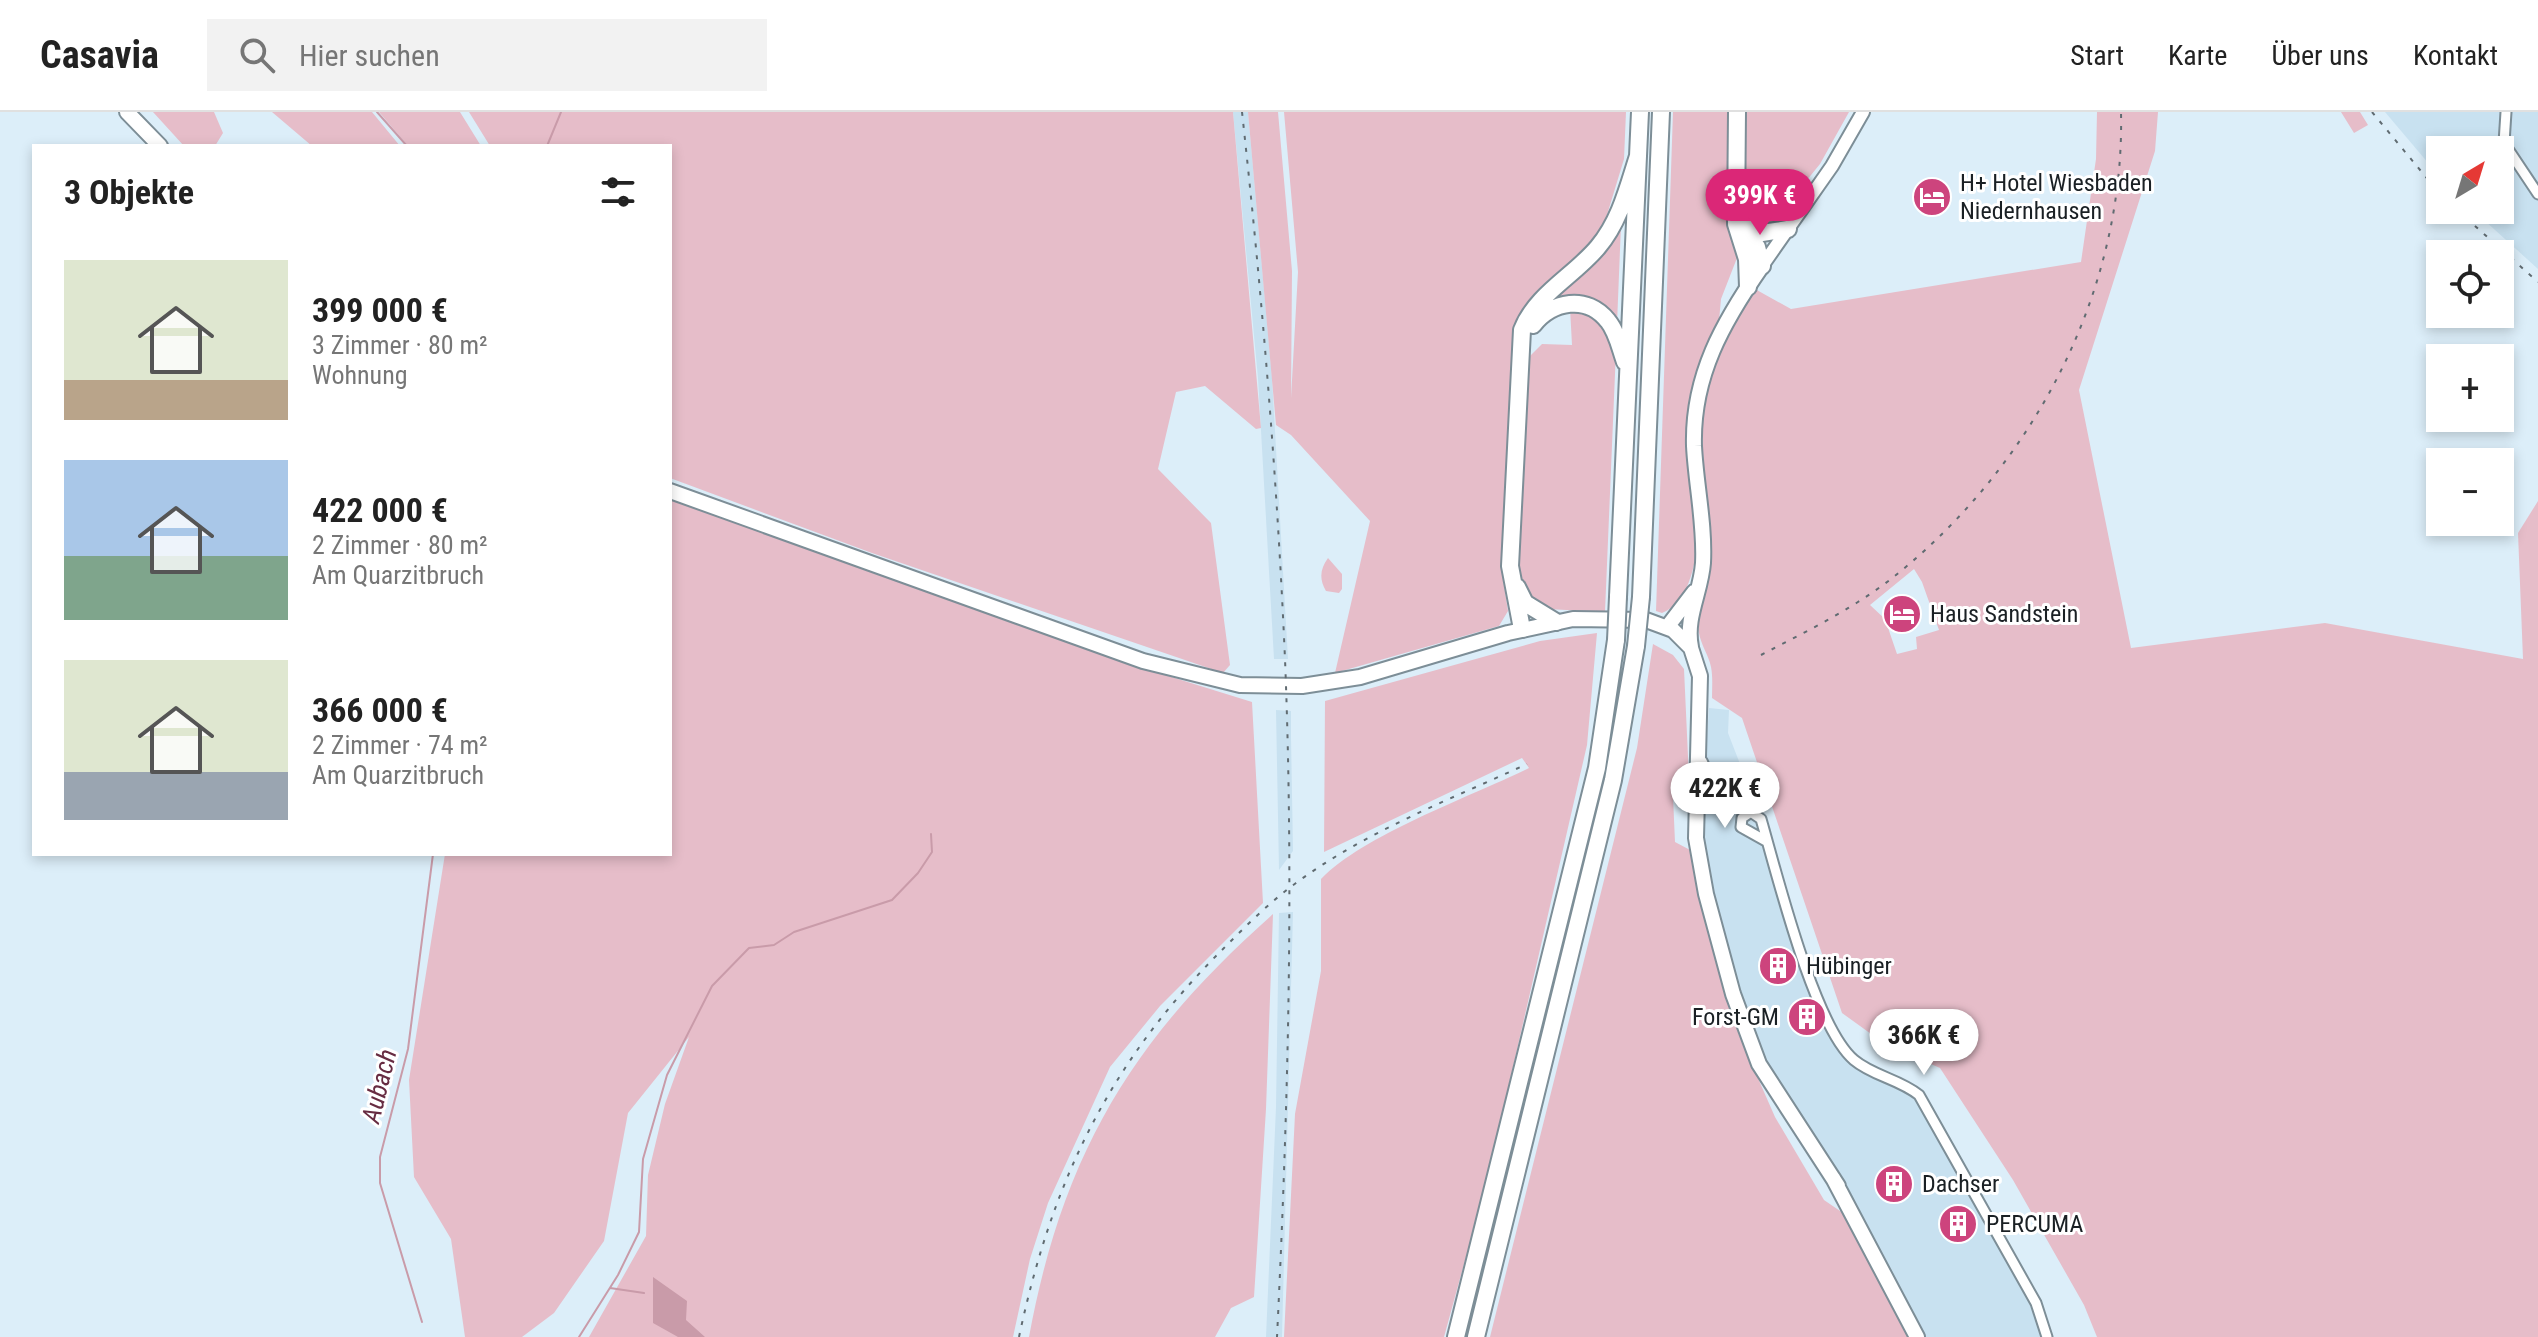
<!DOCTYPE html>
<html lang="de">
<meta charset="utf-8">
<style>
:root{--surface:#fff;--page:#f2f2f2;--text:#222;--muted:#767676;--line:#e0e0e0;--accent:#db2777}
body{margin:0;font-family:"Roboto Condensed",sans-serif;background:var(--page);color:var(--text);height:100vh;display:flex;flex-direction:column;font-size:30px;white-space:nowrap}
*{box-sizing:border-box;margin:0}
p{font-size:26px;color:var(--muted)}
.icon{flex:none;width:44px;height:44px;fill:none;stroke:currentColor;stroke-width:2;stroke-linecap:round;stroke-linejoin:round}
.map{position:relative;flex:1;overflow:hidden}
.side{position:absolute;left:32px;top:32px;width:640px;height:712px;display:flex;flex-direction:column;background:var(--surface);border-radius:0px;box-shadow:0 4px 12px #0003}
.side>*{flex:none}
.needle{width:52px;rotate:38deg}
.fabs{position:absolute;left:2426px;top:24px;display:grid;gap:16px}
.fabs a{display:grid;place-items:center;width:88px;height:88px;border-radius:0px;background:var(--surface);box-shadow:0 4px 12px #0003;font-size:40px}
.price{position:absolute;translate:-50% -68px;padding:0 18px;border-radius:28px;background:#fff;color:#222;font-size:26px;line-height:52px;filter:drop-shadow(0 2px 4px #0008)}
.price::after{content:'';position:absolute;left:50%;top:48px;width:24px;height:18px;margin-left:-12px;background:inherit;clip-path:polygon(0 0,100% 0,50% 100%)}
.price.on{background:var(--accent);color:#fff}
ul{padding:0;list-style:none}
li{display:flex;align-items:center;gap:24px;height:200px;padding:0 32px}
li span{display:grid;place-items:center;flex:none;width:224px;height:160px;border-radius:0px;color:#555}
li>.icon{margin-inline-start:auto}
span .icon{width:96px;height:96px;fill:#fffc;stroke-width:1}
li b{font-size:34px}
h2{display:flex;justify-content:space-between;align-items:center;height:96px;padding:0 32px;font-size:34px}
header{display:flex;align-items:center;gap:48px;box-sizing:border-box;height:112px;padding:0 40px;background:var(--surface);border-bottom:2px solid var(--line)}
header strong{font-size:38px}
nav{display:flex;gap:44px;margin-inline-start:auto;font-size:28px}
.search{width:560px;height:72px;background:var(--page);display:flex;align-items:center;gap:20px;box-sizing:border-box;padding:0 28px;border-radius:0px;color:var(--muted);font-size:30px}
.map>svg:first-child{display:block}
.built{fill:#c8e1f0}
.green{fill:#e6bdc9;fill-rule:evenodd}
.water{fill:#c99ba9}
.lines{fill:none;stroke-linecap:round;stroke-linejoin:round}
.stream{stroke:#c99ba9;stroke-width:2}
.street-casing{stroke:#7d8e97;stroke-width:13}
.secondary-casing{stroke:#7d8e97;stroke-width:16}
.primary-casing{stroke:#7d8e97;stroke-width:18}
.highway-casing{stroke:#7d8e97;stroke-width:20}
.street{stroke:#fff;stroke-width:9}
.secondary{stroke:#fff;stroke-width:12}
.primary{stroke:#fff;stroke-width:14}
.highway{stroke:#fff;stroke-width:16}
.rail{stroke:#606b71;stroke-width:2;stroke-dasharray:4 8;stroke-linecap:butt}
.highway-bridge-casing{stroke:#7d8e97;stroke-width:20;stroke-linecap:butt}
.highway-bridge{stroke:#fff;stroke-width:16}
.labels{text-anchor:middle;stroke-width:6;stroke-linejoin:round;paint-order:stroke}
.poi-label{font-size:24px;fill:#1a2024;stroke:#fff;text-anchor:start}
.water-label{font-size:26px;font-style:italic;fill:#672c42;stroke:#fff}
</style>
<header>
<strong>Casavia</strong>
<div class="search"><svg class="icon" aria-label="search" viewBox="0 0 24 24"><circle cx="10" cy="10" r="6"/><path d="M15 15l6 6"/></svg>Hier suchen</div>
<nav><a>Start</a><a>Karte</a><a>Über uns</a><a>Kontakt</a></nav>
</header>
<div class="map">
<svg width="2538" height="1225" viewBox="0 0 2538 1225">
<rect width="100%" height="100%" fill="#dceef9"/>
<path class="built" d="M 1233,0 L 1248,0 L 1272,266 L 1288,547 L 1274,547 L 1258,266 Z
M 2385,0 L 2538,0 L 2538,157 L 2473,98 L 2500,98 L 2500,38 L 2440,38 L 2440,65 Z
M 1709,596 L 1729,598 L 1728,621 L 1747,670 L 1771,761 L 1828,922 L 1852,952 L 1915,986 L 2030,1193 L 2042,1225 L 1924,1225 L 1807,1010 L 1762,944 L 1736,876 L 1700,726 Z
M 1276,598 L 1291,599 L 1291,625 L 1293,739 L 1279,758 Z
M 1293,800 L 1282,1225 L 1266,1225 L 1276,995 L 1279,801 Z"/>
<path class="green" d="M 153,0 L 214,0 L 223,21 L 215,34 L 184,34 Z
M 272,0 L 372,0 L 400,34 L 312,34 Z
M 379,0 L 460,0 L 481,34 L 408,34 Z
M 469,0 L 1233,0 L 1261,316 L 1256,317 L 1205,274 L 1176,280 L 1158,357 L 1211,411 L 1230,553 L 1223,561 L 872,441 L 670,366 L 670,34 L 490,34 Z
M 1248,0 L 1278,0 L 1292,159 L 1291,286 L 1298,160 L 1284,0 L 1626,0 L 1624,47 L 1603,116 L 1517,219 L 1503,467 L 1508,499 L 1499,514 L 1335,561 L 1370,409 L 1291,323 L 1276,313 Z
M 1673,0 L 1732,0 L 1730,114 L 1737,146 L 1721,187 L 1719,209 L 1698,257 L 1690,296 C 1693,346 1718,477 1662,501 L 1656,499 Z
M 1744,0 L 1849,0 L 1820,52 L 1767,117 C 1724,97 1747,38 1744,0 Z
M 2097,0 L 2158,0 L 2155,39 L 2079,278 L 2131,536 L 2325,511 L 2523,547 L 2518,421 L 2538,389 L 2538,1225 L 2097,1225 L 2084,1193 L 2013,1068 L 1940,956 L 1885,932 L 1842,901 L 1742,606 L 1712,586 C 1712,576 1713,565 1711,555 C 1709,544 1701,533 1699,521 C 1696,505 1709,472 1709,450 C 1708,331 1679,285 1755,177 L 1791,197 L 2081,150 L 2096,47 ZM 1914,457 L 1922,470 L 1939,518 L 1916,525 L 1917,537 L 1897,542 L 1885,507 L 1870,493 Z
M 2341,0 L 2360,0 L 2368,13 L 2354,21 Z
M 1621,113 L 1617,212 L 1608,201 L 1541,194 Z
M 1570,196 C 1598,200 1604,215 1616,238 L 1605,500 L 1547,497 L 1525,484 L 1515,445 L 1524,250 L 1542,232 L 1572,233 Z
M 670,388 L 1149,558 L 1252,590 L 1263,791 L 1160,894 L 1110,955 L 1048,1091 L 1030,1147 L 1013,1225 L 589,1225 L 646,1124 L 648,1063 L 665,992 L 689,925 L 628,1001 L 604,1129 L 554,1201 L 522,1225 L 465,1225 L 451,1127 L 414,1065 L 409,968 L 445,742 L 670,742 Z
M 1328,446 L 1342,462 L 1342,477 L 1339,481 L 1326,479 C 1319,467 1320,457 1328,446 Z
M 1597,521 L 1587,633 L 1487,1068 L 1444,1225 L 1284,1225 L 1295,1002 L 1321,859 L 1321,767 C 1365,722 1470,685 1529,656 L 1522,646 L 1324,740 L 1325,589 L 1540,529 Z
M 1653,532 L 1673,543 L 1684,557 L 1689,666 L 1673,685 L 1675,730 L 1692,739 L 1716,851 L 1739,923 L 1775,1005 L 1824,1088 L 1843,1101 L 1910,1225 L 1490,1225 L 1637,636 Z
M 1273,802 L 1266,997 L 1254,1185 L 1231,1196 L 1215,1225 L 1029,1225 C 1063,1040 1134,925 1273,802 Z"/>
<path class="water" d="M 653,1165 L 687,1189 L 686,1208 L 705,1225 L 678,1225 L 653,1211 Z"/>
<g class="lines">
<path class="stream" d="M 377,0 L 407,34
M 547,34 L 561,0
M 610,1176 L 644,1181
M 422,1210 L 380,1071 L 380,1045 L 408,937 L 433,742
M 579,1225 L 618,1163 L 639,1120 L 643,1047 L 667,963 L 712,874 L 749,836 L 774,833 L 794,820 L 892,788 L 918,761 L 932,740 L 931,722"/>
<defs>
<path id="street" d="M 2506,0 L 2504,31 L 2538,82
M 1702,649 L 1714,675 L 1761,707 C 1777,762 1814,914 1854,948 C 1873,964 1899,967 1919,983 L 2036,1191 L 2047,1225
M 1751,700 L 1742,706 L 1741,715 L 1766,729"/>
<path id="secondary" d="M 1762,154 L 1832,54 L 1863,0"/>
<path id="primary" d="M 127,0 L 160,34
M 670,379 L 1143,549 L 1240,573 L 1302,574 L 1360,565 L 1508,521 L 1573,507 L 1646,508 L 1673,518 L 1691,536 L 1700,564 L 1696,726 L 1706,782 L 1733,882 L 1759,952 L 1838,1074
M 1668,514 L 1694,480
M 1691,535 C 1685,506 1701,480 1703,451 C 1705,412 1696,373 1694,334 C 1692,264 1723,210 1762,154
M 1833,1066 L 1917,1225"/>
<path id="highway" d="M 1737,0 L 1736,112 L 1747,147 L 1748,175
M 1741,110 L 1762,121 L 1788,117
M 1741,113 L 1757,135 L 1762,154
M 1533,213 C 1552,189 1587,182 1608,209 C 1617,220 1620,236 1625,250
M 1517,475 L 1525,491 L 1556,510
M 1618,485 L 1640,0
M 1641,485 L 1661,0
M 1522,517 L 1510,454 L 1522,218 C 1536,182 1574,164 1598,135 C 1620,109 1628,75 1638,44
M 1456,1225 L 1597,656 L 1616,528
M 1476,1225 L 1613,668 L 1636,534"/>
</defs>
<use href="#street" class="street-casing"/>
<use href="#secondary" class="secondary-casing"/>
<use href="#primary" class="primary-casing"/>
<use href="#highway" class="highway-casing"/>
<use href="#street" class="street"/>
<use href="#secondary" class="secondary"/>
<use href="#primary" class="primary"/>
<use href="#highway" class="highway"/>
<path class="rail" d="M 1242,0 C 1262,182 1277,364 1285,547 C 1294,773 1288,999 1277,1225
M 2372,0 L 2440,82
M 2457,98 L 2538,170
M 1761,543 C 1807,519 1855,496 1896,463 C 2034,352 2125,179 2121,0
M 1019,1225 C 1051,1074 1106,956 1216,844 C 1241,819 1267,792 1296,771 C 1365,720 1449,688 1527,652"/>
<defs>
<path id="highway-bridge" d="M 1616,528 L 1618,485
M 1636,534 L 1641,485"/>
</defs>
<use href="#highway-bridge" class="highway-bridge-casing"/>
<use href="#highway-bridge" class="highway-bridge"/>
</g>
<defs>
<symbol id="hotel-disc" viewBox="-11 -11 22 22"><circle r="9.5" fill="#cd447d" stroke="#fff"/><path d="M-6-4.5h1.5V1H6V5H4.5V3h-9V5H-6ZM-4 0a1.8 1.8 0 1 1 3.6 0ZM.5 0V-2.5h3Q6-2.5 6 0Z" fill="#fff"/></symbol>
<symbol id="building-disc" viewBox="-11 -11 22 22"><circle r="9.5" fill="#cd447d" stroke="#fff"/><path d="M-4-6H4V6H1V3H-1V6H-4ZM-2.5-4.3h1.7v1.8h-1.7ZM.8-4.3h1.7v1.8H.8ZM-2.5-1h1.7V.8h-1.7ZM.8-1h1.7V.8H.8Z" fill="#fff"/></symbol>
</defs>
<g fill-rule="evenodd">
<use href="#hotel-disc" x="1910" y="63" width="44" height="44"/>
<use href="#hotel-disc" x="1880" y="480" width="44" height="44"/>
<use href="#building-disc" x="1756" y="832" width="44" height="44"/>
<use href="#building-disc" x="1785" y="883" width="44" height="44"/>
<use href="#building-disc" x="1872" y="1050" width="44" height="44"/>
<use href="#building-disc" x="1936" y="1090" width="44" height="44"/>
</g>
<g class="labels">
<g class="poi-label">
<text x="1960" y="79">H+ Hotel Wiesbaden<tspan x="1960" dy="28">Niedernhausen</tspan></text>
<text x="1930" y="510">Haus Sandstein</text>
<text x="1806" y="862">Hübinger</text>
<text x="1779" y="913" text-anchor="end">Forst-GM</text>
<text x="1922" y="1080">Dachser</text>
<text x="1986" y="1120">PERCUMA</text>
</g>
<g class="water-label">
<text transform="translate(379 974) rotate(-76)" y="9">Aubach</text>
</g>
</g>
</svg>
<div class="fabs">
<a><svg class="needle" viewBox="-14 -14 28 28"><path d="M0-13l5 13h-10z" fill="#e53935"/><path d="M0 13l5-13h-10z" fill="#767676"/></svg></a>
<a><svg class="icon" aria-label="locate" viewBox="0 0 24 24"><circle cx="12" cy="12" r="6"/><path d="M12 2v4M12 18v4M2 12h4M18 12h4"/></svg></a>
<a>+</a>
<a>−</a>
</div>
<b class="price on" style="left:1760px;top:125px">399K €</b>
<b class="price" style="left:1725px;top:718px">422K €</b>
<b class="price" style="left:1924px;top:965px">366K €</b>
<section class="side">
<h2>3 Objekte<svg class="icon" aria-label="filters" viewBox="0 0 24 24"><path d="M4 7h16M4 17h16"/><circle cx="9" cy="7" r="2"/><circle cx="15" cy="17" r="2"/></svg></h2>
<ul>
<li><span style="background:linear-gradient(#dfe7d0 75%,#b9a48a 0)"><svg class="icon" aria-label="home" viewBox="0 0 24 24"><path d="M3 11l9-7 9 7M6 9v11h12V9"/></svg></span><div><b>399 000 €</b><p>3 Zimmer · 80 m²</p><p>Wohnung</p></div></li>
<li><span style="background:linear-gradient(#a9c7e8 60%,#7fa58c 0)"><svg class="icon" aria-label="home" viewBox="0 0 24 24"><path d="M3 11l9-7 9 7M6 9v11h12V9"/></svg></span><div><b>422 000 €</b><p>2 Zimmer · 80 m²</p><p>Am Quarzitbruch</p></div></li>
<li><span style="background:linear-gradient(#dfe7d0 70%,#9aa5b1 0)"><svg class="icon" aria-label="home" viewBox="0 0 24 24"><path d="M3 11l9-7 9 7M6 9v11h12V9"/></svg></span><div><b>366 000 €</b><p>2 Zimmer · 74 m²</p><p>Am Quarzitbruch</p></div></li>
</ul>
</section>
</div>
